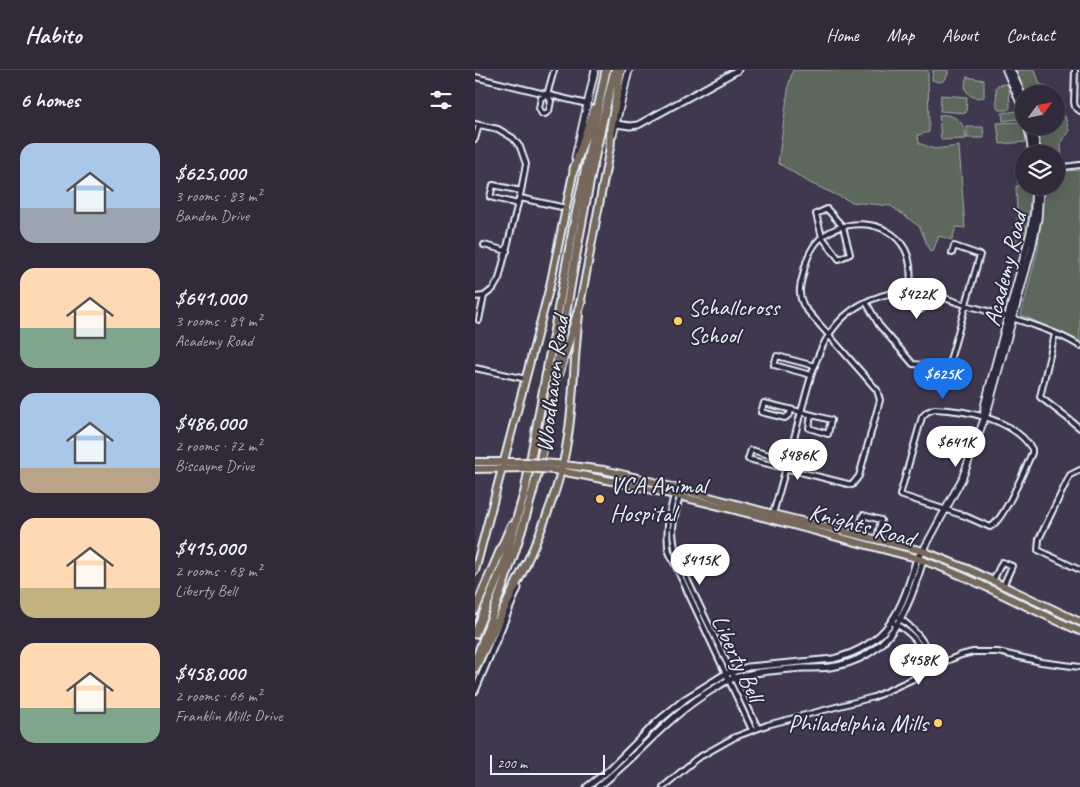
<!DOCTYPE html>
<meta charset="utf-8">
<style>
:root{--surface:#302a3a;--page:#383242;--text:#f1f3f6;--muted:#a8a7af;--line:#4b4654;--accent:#1a73e8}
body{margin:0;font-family:Caveat,sans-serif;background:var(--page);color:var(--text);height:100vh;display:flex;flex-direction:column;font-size:19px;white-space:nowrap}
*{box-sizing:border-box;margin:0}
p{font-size:16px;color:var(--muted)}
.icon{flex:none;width:28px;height:28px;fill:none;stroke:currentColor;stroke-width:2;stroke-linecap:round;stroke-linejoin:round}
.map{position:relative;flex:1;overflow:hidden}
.drawer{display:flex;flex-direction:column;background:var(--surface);width:475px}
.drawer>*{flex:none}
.needle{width:32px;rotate:57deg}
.buttons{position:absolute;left:540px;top:15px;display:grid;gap:10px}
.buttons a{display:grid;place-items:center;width:50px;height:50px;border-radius:50%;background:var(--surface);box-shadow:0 5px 20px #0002,0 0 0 1px var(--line);font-size:25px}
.scale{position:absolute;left:15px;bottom:12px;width:115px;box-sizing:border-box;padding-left:5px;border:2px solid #e8f1f8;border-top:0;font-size:14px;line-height:18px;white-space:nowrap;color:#e8f1f8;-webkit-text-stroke:4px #2f2a3d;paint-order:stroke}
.price{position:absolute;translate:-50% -42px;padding:0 11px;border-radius:18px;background:#fff;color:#222;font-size:16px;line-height:32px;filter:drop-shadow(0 1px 2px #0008)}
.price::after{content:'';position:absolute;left:50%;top:30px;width:15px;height:11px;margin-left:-8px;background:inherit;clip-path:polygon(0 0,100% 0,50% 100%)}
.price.selected{background:var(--accent);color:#fff}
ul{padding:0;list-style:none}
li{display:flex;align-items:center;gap:15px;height:125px;padding:0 20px}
li span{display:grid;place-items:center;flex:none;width:140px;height:100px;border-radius:15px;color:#555}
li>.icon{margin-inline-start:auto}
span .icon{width:60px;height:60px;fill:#fffc;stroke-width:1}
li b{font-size:21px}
h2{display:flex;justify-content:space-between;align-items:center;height:60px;padding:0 20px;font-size:21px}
header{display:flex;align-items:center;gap:30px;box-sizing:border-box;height:70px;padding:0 25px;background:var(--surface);border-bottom:1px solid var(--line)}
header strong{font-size:24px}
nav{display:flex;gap:28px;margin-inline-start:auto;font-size:18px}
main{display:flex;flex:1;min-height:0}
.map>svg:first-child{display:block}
.green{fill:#5b675c;stroke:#a2acaa}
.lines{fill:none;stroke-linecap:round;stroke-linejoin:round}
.minor-casing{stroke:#e8f1f8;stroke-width:8}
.tertiary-casing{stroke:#e8f1f8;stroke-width:9}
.secondary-casing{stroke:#e8f1f8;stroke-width:9}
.primary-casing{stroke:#e8f1f8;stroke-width:10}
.motorway-casing{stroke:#e8f1f8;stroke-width:11}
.minor{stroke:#2f2a3d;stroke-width:4}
.tertiary{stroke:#2f2a3d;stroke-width:5}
.secondary{stroke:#2f2a3d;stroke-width:5.5}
.primary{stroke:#76695c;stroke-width:6}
.motorway{stroke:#76695c;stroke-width:7}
.primary-bridge-casing{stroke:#e8f1f8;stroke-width:10;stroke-linecap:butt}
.primary-bridge{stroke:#76695c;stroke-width:6}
.poi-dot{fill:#ffd166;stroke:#2f2a3d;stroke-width:2}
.labels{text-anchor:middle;stroke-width:4;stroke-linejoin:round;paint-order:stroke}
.street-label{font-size:24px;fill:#e8f1f8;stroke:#2f2a3d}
.poi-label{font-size:24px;fill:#e8f1f8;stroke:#2f2a3d;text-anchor:start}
</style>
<header>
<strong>Habito</strong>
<nav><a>Home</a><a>Map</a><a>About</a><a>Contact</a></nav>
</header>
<main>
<section class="drawer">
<h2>6 homes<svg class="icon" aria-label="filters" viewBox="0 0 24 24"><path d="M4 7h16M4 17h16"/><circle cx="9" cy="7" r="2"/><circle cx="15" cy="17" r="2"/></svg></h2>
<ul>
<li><span style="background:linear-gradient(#a9c7e8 65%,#9aa5b1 0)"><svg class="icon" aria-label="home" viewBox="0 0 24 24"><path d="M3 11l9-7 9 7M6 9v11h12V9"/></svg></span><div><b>$625,000</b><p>3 rooms · 83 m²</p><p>Bandon Drive</p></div></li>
<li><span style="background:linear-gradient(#ffd9b3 60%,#7fa58c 0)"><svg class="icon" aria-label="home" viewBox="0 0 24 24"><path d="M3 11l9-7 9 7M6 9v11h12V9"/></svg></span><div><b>$641,000</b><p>3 rooms · 89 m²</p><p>Academy Road</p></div></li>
<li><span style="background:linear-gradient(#a9c7e8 75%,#b9a48a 0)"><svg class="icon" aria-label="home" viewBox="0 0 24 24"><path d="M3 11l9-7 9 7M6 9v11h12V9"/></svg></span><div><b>$486,000</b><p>2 rooms · 72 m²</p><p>Biscayne Drive</p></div></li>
<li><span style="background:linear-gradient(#ffd9b3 70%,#c2b280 0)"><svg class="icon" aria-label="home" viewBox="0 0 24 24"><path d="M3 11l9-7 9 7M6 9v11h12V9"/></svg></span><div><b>$415,000</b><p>2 rooms · 68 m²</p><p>Liberty Bell</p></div></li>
<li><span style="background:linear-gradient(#ffd9b3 65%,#7fa58c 0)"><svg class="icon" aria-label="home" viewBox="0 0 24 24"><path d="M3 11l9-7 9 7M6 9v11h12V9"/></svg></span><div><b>$458,000</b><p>2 rooms · 66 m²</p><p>Franklin Mills Drive</p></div></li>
</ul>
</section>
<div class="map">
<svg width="605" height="717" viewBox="0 0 605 717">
<rect width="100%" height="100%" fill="#40384e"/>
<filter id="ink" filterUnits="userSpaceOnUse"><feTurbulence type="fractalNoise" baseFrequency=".02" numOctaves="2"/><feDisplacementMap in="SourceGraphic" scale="10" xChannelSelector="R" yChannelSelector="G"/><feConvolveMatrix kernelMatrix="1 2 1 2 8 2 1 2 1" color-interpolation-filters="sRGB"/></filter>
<g filter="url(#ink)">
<path class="green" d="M 318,0 L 453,0 L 454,62 L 443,65 L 444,73 L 459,79 L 484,76 L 490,158 L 481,157 L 477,170 L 464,166 L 458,181 L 455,182 L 445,157 L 416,136 L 377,132 L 335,113 L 303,93 L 314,13 Z
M 458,0 L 473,0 L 473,4 L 470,10 L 464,12 L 457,10 Z
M 541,0 L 560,0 L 565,14 L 572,17 L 574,24 L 550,24 Z
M 492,7 L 509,10 L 509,27 C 495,31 486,20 492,7 Z
M 531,14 L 534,17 L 535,38 L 532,40 L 524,40 L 522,37 L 521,17 L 523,15 Z
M 466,25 L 492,27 L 491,43 L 465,41 Z
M 543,41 L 544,49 L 528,51 L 527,43 Z
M 464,45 C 480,43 491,53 491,69 L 466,70 Z
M 581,45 L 590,46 L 594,61 L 586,72 L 587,93 L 581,93 L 581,84 L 566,84 L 561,56 L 581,56 Z
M 547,52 L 552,72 L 525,74 L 522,53 Z
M 508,57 L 509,68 L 492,68 L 492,57 Z
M 605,100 L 605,271 L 546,245 L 563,178 L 569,116 L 581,116 L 581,102 Z
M 543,103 L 549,103 L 549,116 L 556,116 L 554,145 L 542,146 L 541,116 L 548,116 L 548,114 L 543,114 Z
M 542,147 L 554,147 L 550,173 L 533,169 L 533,166 L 543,165 Z"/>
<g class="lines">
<defs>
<path id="minor" d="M 600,0 L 599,32 L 600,37 L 605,41
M 0,7 L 112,34
M 72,25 L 76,31 L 74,41 L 70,44 L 67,44 L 64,38 L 66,28 Z
M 72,25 L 79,0
M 0,54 L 23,59 L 38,68 L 45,77 L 51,94 L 46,121 L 24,209 L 18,219 L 9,226
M 0,69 L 4,55
M 581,98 L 605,95
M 45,128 L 91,138
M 43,134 L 15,127 L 18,115 L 46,121
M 352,139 L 368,157 L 375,184 L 364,189 L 347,167 L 341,144 Z
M 9,175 L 32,181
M 0,227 L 9,226
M 391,232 L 404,255 L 438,294 L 459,296 L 474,294 L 505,185 L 479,176 L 477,183
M 4,250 L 9,226
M 580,264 L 565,327 L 605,358
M 0,298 L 51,309
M 336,305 L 299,295 L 302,286 L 340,296
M 459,339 C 491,340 539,349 557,379 L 557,383 C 550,398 529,451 515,457 L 490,446 L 425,425 L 447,347 L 452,342 Z
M 316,340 L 315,344 L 310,348 L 286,342 L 289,333 C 311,338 334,344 356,350 L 353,364 L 334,358 L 336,345
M 313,390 L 276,380 L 273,389 L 377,415 L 384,406 L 405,330 L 402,320 L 330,238 C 323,226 324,218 328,205 C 330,194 334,182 341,173 C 363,147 413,147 430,179 C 440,197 432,221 439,239 L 444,240 L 447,239 L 451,223
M 605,400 L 595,405 L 564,469 L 563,480 L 605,500
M 206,424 C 197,453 195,461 203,490 L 283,658
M 199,425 C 194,445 190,462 194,482 L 277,660
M 298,444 C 307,412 316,381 324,349 C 338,302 344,252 395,230 C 410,224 427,220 443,221 C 459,223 476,231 491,235 C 526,245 575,257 605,276
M 383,464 L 388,445 L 406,450 L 402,469
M 518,511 L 527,492 L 537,496 L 528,516
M 421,546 C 441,558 451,575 462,595
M 417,552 C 439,563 446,576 457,597
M 188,717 L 221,689 L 260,667 L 292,655 L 399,627 L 438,609 L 457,597 L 486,585 L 498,582 L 523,582 L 566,592 L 605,597"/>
<path id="tertiary" d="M 141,54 L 155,56 L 163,55 L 263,0
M 0,621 L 43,518
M 112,717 L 134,700 L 182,652 L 210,629 L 250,604 L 273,597 L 358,589 C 415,575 427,539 442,488
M 123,717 C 162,687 192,647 235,621 C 241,618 247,613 254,610 C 277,601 304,600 329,598 C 337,598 346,598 355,597 C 415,589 433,541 448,490"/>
<path id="secondary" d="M 531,0 L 549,42
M 536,0 L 549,29
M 553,56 L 557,84
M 557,56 L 563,84
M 138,65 L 154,0
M 100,88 L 120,0
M 509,345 L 509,337 L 555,163 L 559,142 L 560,116
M 442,488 L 448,481 L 487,409 L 513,339 L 557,178 L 563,148 L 565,116"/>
<path id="primary" d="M 105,235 L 135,77
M 0,392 L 51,392
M 81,394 L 129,400 L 163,408 L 298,444 L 448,481 L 495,500 L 605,552
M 0,399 L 49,398
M 79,400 C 200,421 319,456 438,487 C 496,506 549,537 605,561
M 51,494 C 66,462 80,428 88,393 C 99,345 98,294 104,245
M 0,501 L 75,216 L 99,99"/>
<path id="motorway" d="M 135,77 L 136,57 L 146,0
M 99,99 L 119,39
M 84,303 L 106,232
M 0,540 L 36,456
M 0,564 L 29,493 L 50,421 L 99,154 L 131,0
M 0,592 C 23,530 46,469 62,405 C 72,365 77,323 84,282 C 100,188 116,93 140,0
M 0,598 L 51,494"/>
</defs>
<use href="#minor" class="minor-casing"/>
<use href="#tertiary" class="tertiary-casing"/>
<use href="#secondary" class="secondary-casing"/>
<use href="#primary" class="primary-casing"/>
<use href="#motorway" class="motorway-casing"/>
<use href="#minor" class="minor"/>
<use href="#tertiary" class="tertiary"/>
<use href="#secondary" class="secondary"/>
<use href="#primary" class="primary"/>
<use href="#motorway" class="motorway"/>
<defs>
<path id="primary-bridge" d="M 51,392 L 81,394
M 49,398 L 79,400"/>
</defs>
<use href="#primary-bridge" class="primary-bridge-casing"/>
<use href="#primary-bridge" class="primary-bridge"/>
</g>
</g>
<g class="poi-dot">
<circle cx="203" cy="251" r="5"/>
<circle cx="125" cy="429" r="5"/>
<circle cx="463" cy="653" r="5"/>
</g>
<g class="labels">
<g class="street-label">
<text transform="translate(530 199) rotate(-76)" y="8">Academy Road</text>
<text transform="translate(77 314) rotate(-83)" y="8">Woodhaven Road</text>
<text transform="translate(387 455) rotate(15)" y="8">Knights Road</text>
<text transform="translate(263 588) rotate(65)" y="8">Liberty Bell</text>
</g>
<g class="poi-label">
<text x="213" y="245">Schallcross<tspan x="213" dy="28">School</tspan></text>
<text x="135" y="423">VCA Animal<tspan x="135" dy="28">Hospital</tspan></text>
<text x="453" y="661" text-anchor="end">Philadelphia Mills</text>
</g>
</g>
</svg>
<div class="buttons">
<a><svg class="needle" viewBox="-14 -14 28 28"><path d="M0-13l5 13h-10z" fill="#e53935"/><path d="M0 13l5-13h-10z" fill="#a8a7af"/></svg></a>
<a><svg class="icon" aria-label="layers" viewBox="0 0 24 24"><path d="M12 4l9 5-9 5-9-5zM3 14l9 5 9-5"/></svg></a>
</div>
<div class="scale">200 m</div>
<b class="price" style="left:442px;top:250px">$422K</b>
<b class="price selected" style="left:468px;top:330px">$625K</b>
<b class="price" style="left:481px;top:398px">$641K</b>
<b class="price" style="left:323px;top:411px">$486K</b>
<b class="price" style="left:225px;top:516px">$415K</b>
<b class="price" style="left:444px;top:616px">$458K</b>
</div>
</main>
